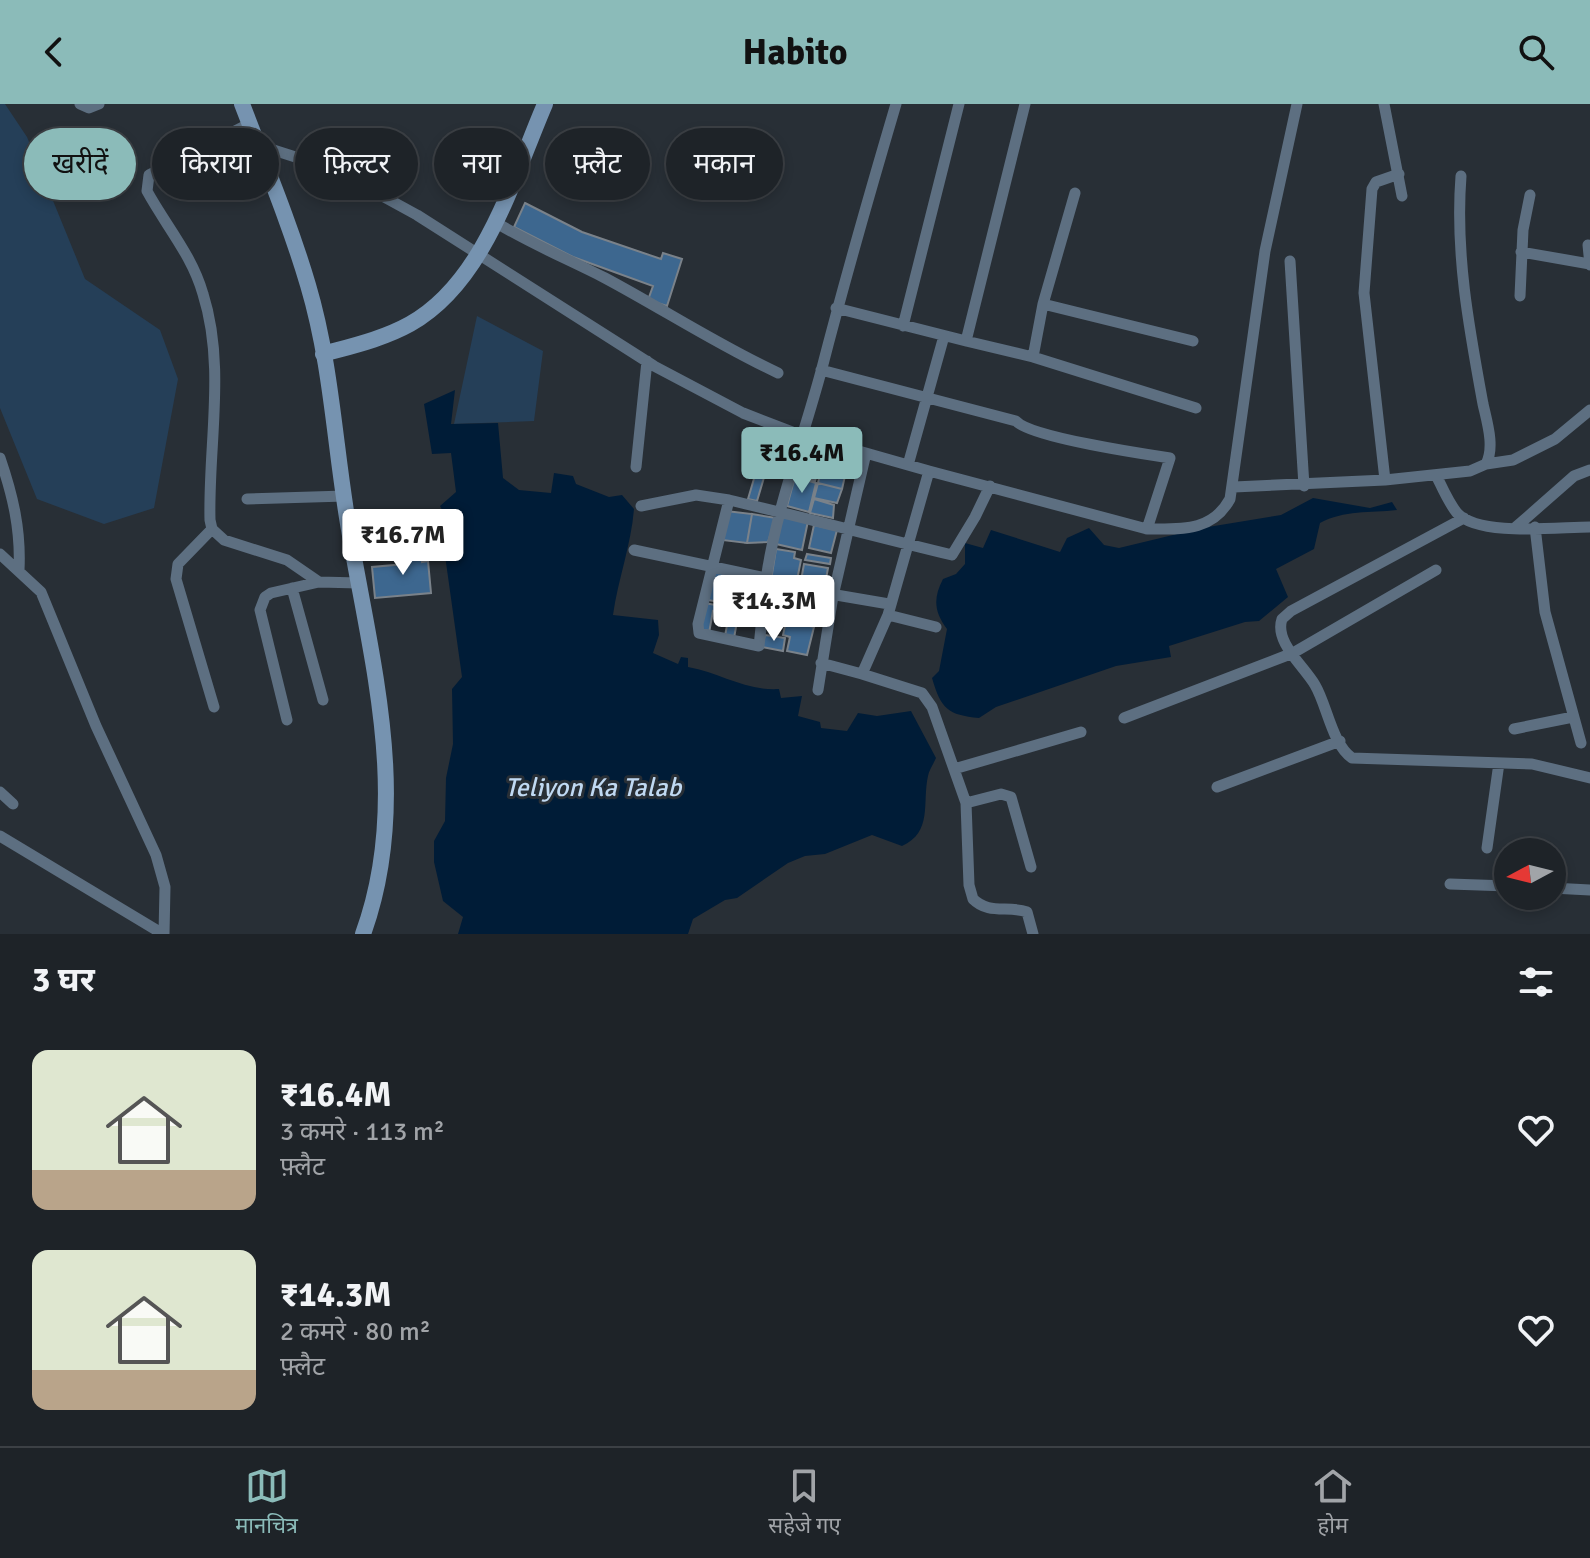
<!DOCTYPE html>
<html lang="hi">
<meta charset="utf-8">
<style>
:root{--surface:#1e2328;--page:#262b30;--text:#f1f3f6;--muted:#a1a4a8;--line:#3c4045;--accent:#8bbbb9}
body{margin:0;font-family:Signika,"Noto Sans Devanagari",sans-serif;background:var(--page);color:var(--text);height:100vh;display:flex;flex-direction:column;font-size:30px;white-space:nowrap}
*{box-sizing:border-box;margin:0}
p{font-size:26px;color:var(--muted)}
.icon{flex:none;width:44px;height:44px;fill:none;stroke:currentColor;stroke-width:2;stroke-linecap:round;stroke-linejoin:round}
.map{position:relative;height:830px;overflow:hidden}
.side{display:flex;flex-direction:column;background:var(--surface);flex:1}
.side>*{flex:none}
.top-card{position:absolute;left:24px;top:24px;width:800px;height:72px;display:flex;gap:16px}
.needle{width:52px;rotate:263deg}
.buttons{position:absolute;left:1494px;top:734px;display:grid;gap:16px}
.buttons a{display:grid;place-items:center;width:72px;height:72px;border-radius:50%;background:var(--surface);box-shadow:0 4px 12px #0003,0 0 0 2px var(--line);font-size:40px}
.price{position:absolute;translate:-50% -68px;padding:0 18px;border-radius:8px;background:#fff;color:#222;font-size:26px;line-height:52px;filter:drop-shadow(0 2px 4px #0008)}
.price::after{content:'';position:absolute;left:50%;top:48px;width:24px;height:18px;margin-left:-12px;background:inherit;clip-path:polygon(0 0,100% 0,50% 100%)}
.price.selected{background:var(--accent);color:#111}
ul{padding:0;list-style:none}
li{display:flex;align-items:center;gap:24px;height:200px;padding:0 32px}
li span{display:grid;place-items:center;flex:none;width:224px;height:160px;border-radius:16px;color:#555}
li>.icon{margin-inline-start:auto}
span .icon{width:96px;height:96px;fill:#fffc;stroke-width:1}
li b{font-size:34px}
h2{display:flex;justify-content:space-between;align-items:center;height:96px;padding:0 32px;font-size:34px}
.pill{padding:0 28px;border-radius:36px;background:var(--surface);box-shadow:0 4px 12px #0003,0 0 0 2px var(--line);font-size:28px;line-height:72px}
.pill.selected{background:var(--accent);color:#111}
header{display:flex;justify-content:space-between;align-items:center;height:104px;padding:0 32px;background:var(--accent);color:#111;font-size:36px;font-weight:800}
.tabs{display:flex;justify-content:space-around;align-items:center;height:112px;border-top:2px solid var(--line);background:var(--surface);font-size:22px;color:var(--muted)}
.tabs a{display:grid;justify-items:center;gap:4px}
.tabs .selected{color:var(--accent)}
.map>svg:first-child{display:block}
.green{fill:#253f58}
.water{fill:#001c37}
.building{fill:#3d678f;stroke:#7a828a;stroke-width:2}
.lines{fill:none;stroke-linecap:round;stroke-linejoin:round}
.street{stroke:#5d6f81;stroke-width:11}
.secondary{stroke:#7693b0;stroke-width:16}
.labels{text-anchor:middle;stroke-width:6;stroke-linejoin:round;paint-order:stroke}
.water-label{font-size:26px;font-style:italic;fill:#c0d9f2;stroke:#282f36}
</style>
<header><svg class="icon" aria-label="back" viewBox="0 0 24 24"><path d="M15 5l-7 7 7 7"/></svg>Habito<svg class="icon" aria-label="search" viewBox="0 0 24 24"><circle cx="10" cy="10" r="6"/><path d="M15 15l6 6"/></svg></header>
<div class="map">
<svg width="1590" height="830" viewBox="0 0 1590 830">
<rect width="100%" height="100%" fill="#282f36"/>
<path class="green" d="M 0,0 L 5,0 L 27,33 L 85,175 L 160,226 L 178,275 L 154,404 L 104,420 L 37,395 L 0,304 Z
M 477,212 L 543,247 L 534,317 L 454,320 Z"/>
<path class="water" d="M 455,286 L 451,320 L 498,319 L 503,374 L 519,386 L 551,389 L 554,369 L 573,372 L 576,380 L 609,393 L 622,391 L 634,405 C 631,442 618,475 613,511 L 658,516 L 659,531 L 653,549 L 678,560 L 681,553 L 688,554 L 688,563 C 721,569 745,587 779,585 L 781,594 L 802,592 L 798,612 L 820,618 L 821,624 L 847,627 L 858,609 L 877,612 L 911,607 L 936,654 C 934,659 929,666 928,672 C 922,699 933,728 902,742 L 872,731 L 825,750 L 805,752 L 788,759 L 737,794 L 725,796 L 693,815 L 688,830 L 458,830 L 463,813 L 443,797 L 434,758 L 434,737 L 445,717 L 446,674 L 453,640 L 452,585 L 462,573 L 443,437 L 447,415 L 440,402 L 456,388 L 451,349 L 432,350 L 424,300 Z
M 1313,394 L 1370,404 L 1392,398 L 1397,406 C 1370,409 1344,406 1320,419 L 1314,445 L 1276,465 L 1288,493 L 1259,517 L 1245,518 L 1169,542 L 1171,553 L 1116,562 L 996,603 L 979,614 C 948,611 941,605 932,574 L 939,567 L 947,525 C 934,508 933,494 943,475 L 956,470 L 965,460 L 965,439 L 983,444 L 991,426 L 1060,448 L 1067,434 L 1089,424 L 1104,441 L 1119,444 L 1202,424 L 1281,411 Z"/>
<path class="building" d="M 525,99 L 582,128 L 661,155 L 663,149 L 682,155 L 667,202 L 648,196 L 653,182 L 573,153 L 514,123 Z
M 768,327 L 792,334 L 783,365 L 776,363 L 782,342 L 774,340 L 757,397 L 748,395 Z
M 805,338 L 825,344 L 815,377 L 796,371 Z
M 821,366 L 845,372 L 842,385 L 818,379 Z
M 795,373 L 816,379 L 809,408 L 787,402 Z
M 818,379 L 842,385 L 837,399 L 814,394 Z
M 814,395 L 834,401 L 833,414 L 810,409 Z
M 726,407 L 752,410 L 747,439 L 722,436 Z
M 752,410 L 776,414 L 768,438 L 747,439 Z
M 420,411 L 424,439 L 373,446 L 368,418 Z
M 782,412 L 808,417 L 802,446 L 776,440 Z
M 814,421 L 837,426 L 831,449 L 809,444 Z
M 421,445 L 422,458 L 428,457 L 431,489 L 375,494 L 372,463 L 405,460 L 403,448 Z
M 776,445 L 795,448 L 794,454 L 801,456 L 796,481 L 771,476 Z
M 807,450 L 831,454 L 830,460 L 805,456 Z
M 804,460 L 828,464 L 824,486 L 800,482 Z
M 712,468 L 739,472 L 735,501 L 708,496 Z
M 743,473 L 761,476 L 756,504 L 739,501 Z
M 771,482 L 788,486 L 782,515 L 765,512 Z
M 792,486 L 820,491 L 814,521 L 785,515 Z
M 705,499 L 756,509 L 754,515 L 738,512 L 734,534 L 725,532 L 728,516 L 722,515 L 723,509 L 713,507 L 709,529 L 700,528 Z
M 786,517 L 814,523 L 807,551 L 787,547 L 790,533 L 783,531 Z
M 765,531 L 785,534 L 783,547 L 762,543 Z"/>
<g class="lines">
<path class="street" d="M 80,0 L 89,4 L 99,0
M 896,0 C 870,88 845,175 822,264 C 804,332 778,399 767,469 C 763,493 762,518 759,542 L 699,529 L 698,520 L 729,396 C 803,413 877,433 952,451 L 975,413 L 990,382
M 1384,0 L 1402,92
M 249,20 L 149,71 L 147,87 C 166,122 192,151 203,190 C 226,262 208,342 210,416 L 212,425 L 224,436 L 287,456 L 319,478 L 359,479
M 261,42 L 333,65 L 417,111 L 654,262 L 743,309 L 792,328 L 929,367
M 495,118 C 531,140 568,155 605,174 C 663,205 718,241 778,269
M 1588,141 L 1590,161
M 1521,148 L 1590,160
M 1290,157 L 1304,382
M 1520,192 L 1523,126 L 1530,91
M 1043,200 L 1193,237
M 836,204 L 966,237 L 1025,0
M 903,222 L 959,0
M 966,237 L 1033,253 L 1043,200 L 1075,89
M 1033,253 L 1196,304
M 821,266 L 1016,317 C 1030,333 1143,350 1170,354 L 1147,425 L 929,367 L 888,511 L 862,570 L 922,589 L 932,603 L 966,699 L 969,781 L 973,795 C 989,811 1008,801 1027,808 L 1033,830
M 0,354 C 13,392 21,426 19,466
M 1486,360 L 1513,356 L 1555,335 L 1590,306
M 908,361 L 944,232
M 636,363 L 647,257
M 1436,371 C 1442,383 1448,398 1457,409 C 1479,433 1558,423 1590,423
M 1385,376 L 1364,189 L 1372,85 L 1376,78 L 1399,70
M 1234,383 L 1385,376 L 1470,367 L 1486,360 C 1495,343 1487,318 1483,300 C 1469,224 1455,149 1461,72
M 247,395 L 345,392
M 641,402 L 696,391 L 729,396
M 1464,414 L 1291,507 L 1282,515 C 1274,538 1304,562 1315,581 C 1327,601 1332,640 1352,654 L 1532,660 L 1590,674
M 1516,423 L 1574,372 L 1590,366
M 1535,423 L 1545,508 L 1581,639
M 212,425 L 178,460 L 176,475 L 214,603
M 1147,425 C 1181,425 1212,428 1230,395 L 1265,147 L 1297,0
M 634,446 L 766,474
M 0,450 L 41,488 L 96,622 L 156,751 L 165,783 L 164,830
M 766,479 L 889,500
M 292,484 L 323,596
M 888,511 L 936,523
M 821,559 L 862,570
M 818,586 L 833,492 L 866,349
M 1124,614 L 1293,549 L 1436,466
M 287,616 L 260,506 L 265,493 L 271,489 L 319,478
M 1514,625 L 1573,613
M 954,665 L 1081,628
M 1217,683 L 1340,637
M 0,688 L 13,700
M 966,699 L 1001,690 L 1011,693 L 1031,763
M 0,732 L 163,830
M 1487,744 L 1499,659
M 1450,780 L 1508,782
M 1552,784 L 1590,786"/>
<path class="secondary" d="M 242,0 C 265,60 290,120 308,181 C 333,265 335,352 351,437 C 374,568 410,701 363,830
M 323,250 C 352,242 383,235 410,220 C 485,178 513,74 545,0"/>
</g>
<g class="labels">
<g class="water-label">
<text x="593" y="692">Teliyon Ka Talab</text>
</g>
</g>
</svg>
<div class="buttons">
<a><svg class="needle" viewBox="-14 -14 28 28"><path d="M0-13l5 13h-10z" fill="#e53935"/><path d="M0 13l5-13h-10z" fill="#a1a4a8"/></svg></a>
</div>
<b class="price selected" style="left:802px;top:391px">₹16.4M</b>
<b class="price" style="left:403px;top:473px">₹16.7M</b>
<b class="price" style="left:774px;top:539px">₹14.3M</b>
<div class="top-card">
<a class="pill selected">खरीदें</a>
<a class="pill">किराया</a>
<a class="pill">फ़िल्टर</a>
<a class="pill">नया</a>
<a class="pill">फ़्लैट</a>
<a class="pill">मकान</a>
</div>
</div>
<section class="side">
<h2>3 घर<svg class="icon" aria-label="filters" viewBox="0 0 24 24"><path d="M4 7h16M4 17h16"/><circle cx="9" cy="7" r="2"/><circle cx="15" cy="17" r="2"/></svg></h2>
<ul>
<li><span style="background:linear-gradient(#dfe7d0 75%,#b9a48a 0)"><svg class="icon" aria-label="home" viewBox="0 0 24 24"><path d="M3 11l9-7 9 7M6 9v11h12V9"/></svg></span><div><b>₹16.4M</b><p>3 कमरे · 113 m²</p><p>फ़्लैट</p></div><svg class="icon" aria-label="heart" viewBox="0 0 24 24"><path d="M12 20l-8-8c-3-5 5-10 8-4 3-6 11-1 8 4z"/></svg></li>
<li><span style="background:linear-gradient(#dfe7d0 75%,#b9a48a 0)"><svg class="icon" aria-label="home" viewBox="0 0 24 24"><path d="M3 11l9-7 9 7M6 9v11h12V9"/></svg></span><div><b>₹14.3M</b><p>2 कमरे · 80 m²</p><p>फ़्लैट</p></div><svg class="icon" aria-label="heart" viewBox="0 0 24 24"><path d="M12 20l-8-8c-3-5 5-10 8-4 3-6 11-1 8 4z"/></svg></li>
</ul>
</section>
<nav class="tabs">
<a class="selected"><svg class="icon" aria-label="map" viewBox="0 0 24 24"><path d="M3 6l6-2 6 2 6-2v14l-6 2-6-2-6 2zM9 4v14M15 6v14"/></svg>मानचित्र</a>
<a><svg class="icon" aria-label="saved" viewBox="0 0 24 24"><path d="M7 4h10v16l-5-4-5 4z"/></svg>सहेजे गए</a>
<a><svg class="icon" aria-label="home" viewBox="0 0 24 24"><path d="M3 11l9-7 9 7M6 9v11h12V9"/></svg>होम</a>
</nav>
